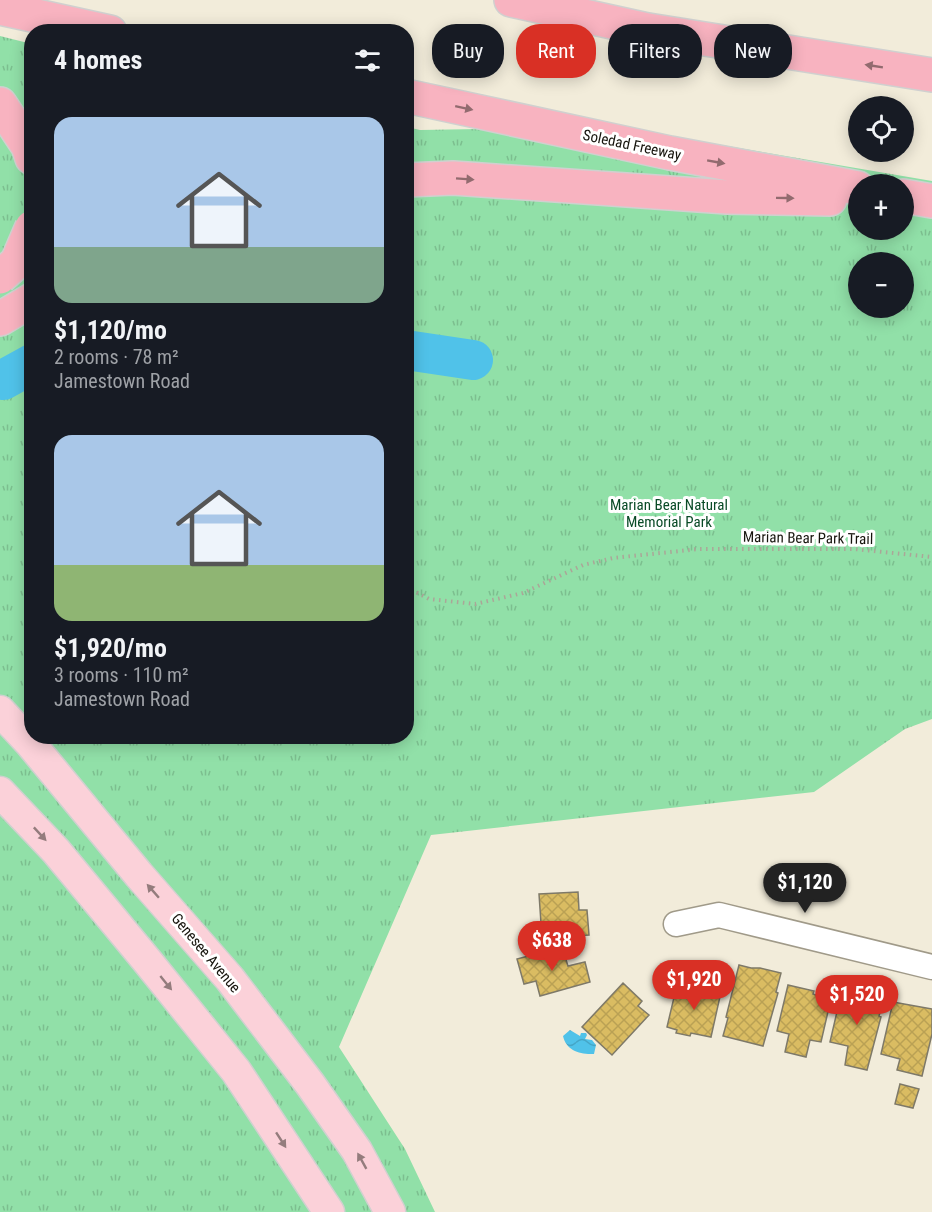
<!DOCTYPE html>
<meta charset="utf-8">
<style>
:root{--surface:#171b24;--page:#20242c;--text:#f1f3f6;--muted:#9ea1a6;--accent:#d93025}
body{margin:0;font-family:"Roboto Condensed",sans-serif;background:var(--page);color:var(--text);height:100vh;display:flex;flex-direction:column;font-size:22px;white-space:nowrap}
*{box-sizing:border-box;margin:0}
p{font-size:20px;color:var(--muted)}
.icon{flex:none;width:33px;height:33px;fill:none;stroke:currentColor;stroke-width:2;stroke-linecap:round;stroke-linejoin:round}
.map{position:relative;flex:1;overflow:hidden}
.side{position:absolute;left:24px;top:24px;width:390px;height:720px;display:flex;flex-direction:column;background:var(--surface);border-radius:24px;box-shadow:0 3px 15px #0003}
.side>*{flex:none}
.guide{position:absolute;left:432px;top:24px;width:410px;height:54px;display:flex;gap:12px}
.tools{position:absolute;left:848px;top:96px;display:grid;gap:12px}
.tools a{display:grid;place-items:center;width:66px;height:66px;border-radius:50%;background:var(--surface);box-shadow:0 3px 15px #0003;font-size:30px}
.price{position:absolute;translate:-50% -51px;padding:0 14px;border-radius:21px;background:var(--accent);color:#fff;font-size:20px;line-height:39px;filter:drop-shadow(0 2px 3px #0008)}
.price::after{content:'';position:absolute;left:50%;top:36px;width:18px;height:14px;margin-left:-9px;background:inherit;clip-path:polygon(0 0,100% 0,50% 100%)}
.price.selected{background:#222;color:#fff}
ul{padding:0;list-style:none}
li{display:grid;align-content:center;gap:12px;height:318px;padding:0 30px}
li span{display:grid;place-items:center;height:186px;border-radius:18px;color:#555}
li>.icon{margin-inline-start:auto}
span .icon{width:108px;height:108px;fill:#fffc;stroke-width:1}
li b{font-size:26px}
h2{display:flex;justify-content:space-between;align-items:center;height:72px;padding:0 30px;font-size:26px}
.chip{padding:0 21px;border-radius:24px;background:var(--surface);box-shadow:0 3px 15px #0003;font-size:21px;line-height:54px}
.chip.selected{background:var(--accent);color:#fff}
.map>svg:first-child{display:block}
.park{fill:url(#park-tufts);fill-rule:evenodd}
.water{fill:url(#water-waves)}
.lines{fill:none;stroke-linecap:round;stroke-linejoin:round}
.river{stroke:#50c2e9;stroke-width:40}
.building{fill:url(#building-cross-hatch);stroke:#7e7968;stroke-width:1.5}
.minor-casing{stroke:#a09a89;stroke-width:27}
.major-casing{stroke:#d0d0cf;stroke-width:33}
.highway-casing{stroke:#d0d0cf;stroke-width:36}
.path{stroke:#aba698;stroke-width:4;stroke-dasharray:1.5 4.5;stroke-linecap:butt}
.minor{stroke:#fff;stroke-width:24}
.major{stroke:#fbd1d9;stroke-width:30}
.highway{stroke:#f8b3c0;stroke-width:33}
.highway-bridge-casing{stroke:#d0d0cf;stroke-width:36;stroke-linecap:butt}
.highway-bridge{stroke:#f8b3c0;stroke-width:33}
.oneway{fill:#926b6f}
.oneway2{fill:#947c7d}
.labels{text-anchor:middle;stroke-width:6;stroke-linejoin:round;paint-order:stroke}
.street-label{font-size:15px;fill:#16140d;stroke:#fff}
.park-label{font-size:15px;fill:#094a26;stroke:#fff}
</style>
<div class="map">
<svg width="932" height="1212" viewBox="0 0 932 1212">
<defs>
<pattern id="park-tufts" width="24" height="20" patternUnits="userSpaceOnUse" patternTransform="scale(1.5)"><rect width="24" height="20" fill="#91e0a8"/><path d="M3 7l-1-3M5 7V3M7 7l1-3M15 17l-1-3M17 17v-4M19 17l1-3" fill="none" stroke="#7cbf8f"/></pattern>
<pattern id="water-waves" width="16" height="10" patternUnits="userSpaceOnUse" patternTransform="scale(1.5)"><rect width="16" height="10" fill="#50c2e9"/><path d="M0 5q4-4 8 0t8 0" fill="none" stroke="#45a6c7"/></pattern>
<pattern id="building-cross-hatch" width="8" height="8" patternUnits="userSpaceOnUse" patternTransform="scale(1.5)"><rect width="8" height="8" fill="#dabc62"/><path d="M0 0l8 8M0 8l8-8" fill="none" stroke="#baa154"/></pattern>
</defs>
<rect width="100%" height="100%" fill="#f2ecda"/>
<path class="park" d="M 0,36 L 32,44 L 32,736 L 406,736 L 407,127 L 420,130 L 616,127 L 932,181 L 932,719 L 905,729 L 814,792 L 431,835 L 339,1047 L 405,1149 L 435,1212 L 0,1212 ZM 858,184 L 903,184 L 903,230 L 858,230 ZM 858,262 L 903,262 L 903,308 L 858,308 Z"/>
<path class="water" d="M 570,1030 L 580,1036 L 581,1033 L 586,1033 L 587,1035 L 585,1039 L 592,1040 L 596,1045 L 594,1054 C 580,1055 566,1050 563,1036 Z"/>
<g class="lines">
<path class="river" d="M 406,350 L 473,360
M 0,379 L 3,380 L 32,364"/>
</g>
<path class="building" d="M 578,892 L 579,910 L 587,910 L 589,935 L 542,938 L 539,894 Z
M 562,947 L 568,966 L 585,962 L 590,982 L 540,996 L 536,981 L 524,984 L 517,959 Z
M 739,965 L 751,968 L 760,968 L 781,973 L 776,992 L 778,993 L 763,1046 L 723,1036 L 728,1018 L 726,1017 Z
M 623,983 L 642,1001 L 638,1006 L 649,1015 L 612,1055 L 582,1027 Z
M 788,985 L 814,991 L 813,994 L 819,996 L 818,1000 L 830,1003 L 821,1042 L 810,1040 L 806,1057 L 785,1052 L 789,1034 L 777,1031 Z
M 696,986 L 721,992 L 711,1037 L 691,1033 L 690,1036 L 676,1033 L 677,1030 L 667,1027 L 676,989 L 689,992 L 690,988 L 695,989 Z
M 842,990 L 884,997 L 879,1016 L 881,1017 L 867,1070 L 845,1065 L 848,1046 L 830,1042 Z
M 893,1002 L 932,1009 L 932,1034 L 922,1076 L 897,1070 L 900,1059 L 881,1054 Z
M 900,1084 L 919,1089 L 913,1108 L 895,1104 Z"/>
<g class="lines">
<defs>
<path id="minor" d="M 676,924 L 719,915 L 932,967"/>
<path id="major" d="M 0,711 L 30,743 L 139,875 L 230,979 L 310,1084 L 357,1151 L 390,1212
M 0,792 L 56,851 L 148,962 L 236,1071 L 329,1212"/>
<path id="highway" d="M 511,0 L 648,30 L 932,75
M 0,8 L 110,32
M 406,96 L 670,153 L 858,188
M 0,104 L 28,146 L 32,158
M 406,180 L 453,178 L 727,197 L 830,199
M 903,196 L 932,201
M 0,319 L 32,300"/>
</defs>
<use href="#minor" class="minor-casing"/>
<use href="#major" class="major-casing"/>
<use href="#highway" class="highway-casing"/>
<path class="path" d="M 406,587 L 429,599 L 475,604 L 523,593 L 583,565 L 613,558 L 699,549 L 854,549 L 932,557"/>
<use href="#minor" class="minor"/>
<use href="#major" class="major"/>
<use href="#highway" class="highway"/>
<defs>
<path id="highway-bridge" d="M 0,277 L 17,262 L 32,227"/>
</defs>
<use href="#highway-bridge" class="highway-bridge-casing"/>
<use href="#highway-bridge" class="highway-bridge"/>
</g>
<defs><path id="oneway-solid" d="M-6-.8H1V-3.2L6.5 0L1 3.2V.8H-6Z" transform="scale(1.5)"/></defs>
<g class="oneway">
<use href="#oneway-solid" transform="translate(874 66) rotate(-171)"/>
<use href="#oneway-solid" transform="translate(464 108) rotate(12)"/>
<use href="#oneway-solid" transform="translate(716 162) rotate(10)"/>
<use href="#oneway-solid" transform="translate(465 179) rotate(4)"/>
<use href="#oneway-solid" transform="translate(785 198) rotate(1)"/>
</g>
<g class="oneway2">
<use href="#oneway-solid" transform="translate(40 834) rotate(47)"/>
<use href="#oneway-solid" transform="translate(153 891) rotate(-131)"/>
<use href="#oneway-solid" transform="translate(166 983) rotate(51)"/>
<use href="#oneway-solid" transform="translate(281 1140) rotate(57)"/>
<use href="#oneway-solid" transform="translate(362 1161) rotate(-119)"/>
</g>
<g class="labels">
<g class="street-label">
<text transform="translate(632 145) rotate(12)" y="5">Soledad Freeway</text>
<text transform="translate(808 538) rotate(1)" y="5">Marian Bear Park Trail</text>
<text transform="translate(206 953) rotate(50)" y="5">Genesee Avenue</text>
</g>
<g class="park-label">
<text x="669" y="510">Marian Bear Natural<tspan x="669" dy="17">Memorial Park</tspan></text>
</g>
</g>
</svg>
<div class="tools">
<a><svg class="icon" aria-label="locate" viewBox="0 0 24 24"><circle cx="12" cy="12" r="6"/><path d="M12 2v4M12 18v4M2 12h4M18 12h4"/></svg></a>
<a>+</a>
<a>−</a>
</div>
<b class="price selected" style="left:805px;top:914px">$1,120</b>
<b class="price" style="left:552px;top:972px">$638</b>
<b class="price" style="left:694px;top:1011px">$1,920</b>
<b class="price" style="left:857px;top:1026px">$1,520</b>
<div class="guide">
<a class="chip">Buy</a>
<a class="chip selected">Rent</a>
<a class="chip">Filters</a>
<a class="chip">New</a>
</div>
<section class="side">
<h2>4 homes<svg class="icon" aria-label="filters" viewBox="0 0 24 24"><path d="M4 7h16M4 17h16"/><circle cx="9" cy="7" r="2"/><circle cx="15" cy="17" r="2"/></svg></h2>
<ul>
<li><span style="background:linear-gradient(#a9c7e8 70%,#7fa58c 0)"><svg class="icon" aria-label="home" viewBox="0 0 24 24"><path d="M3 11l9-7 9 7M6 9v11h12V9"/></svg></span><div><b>$1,120/mo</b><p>2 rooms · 78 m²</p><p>Jamestown Road</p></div></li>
<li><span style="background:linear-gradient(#a9c7e8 70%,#8fb573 0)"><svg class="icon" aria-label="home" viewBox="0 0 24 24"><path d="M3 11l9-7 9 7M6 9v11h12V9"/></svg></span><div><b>$1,920/mo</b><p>3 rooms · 110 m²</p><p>Jamestown Road</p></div></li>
</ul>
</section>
</div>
